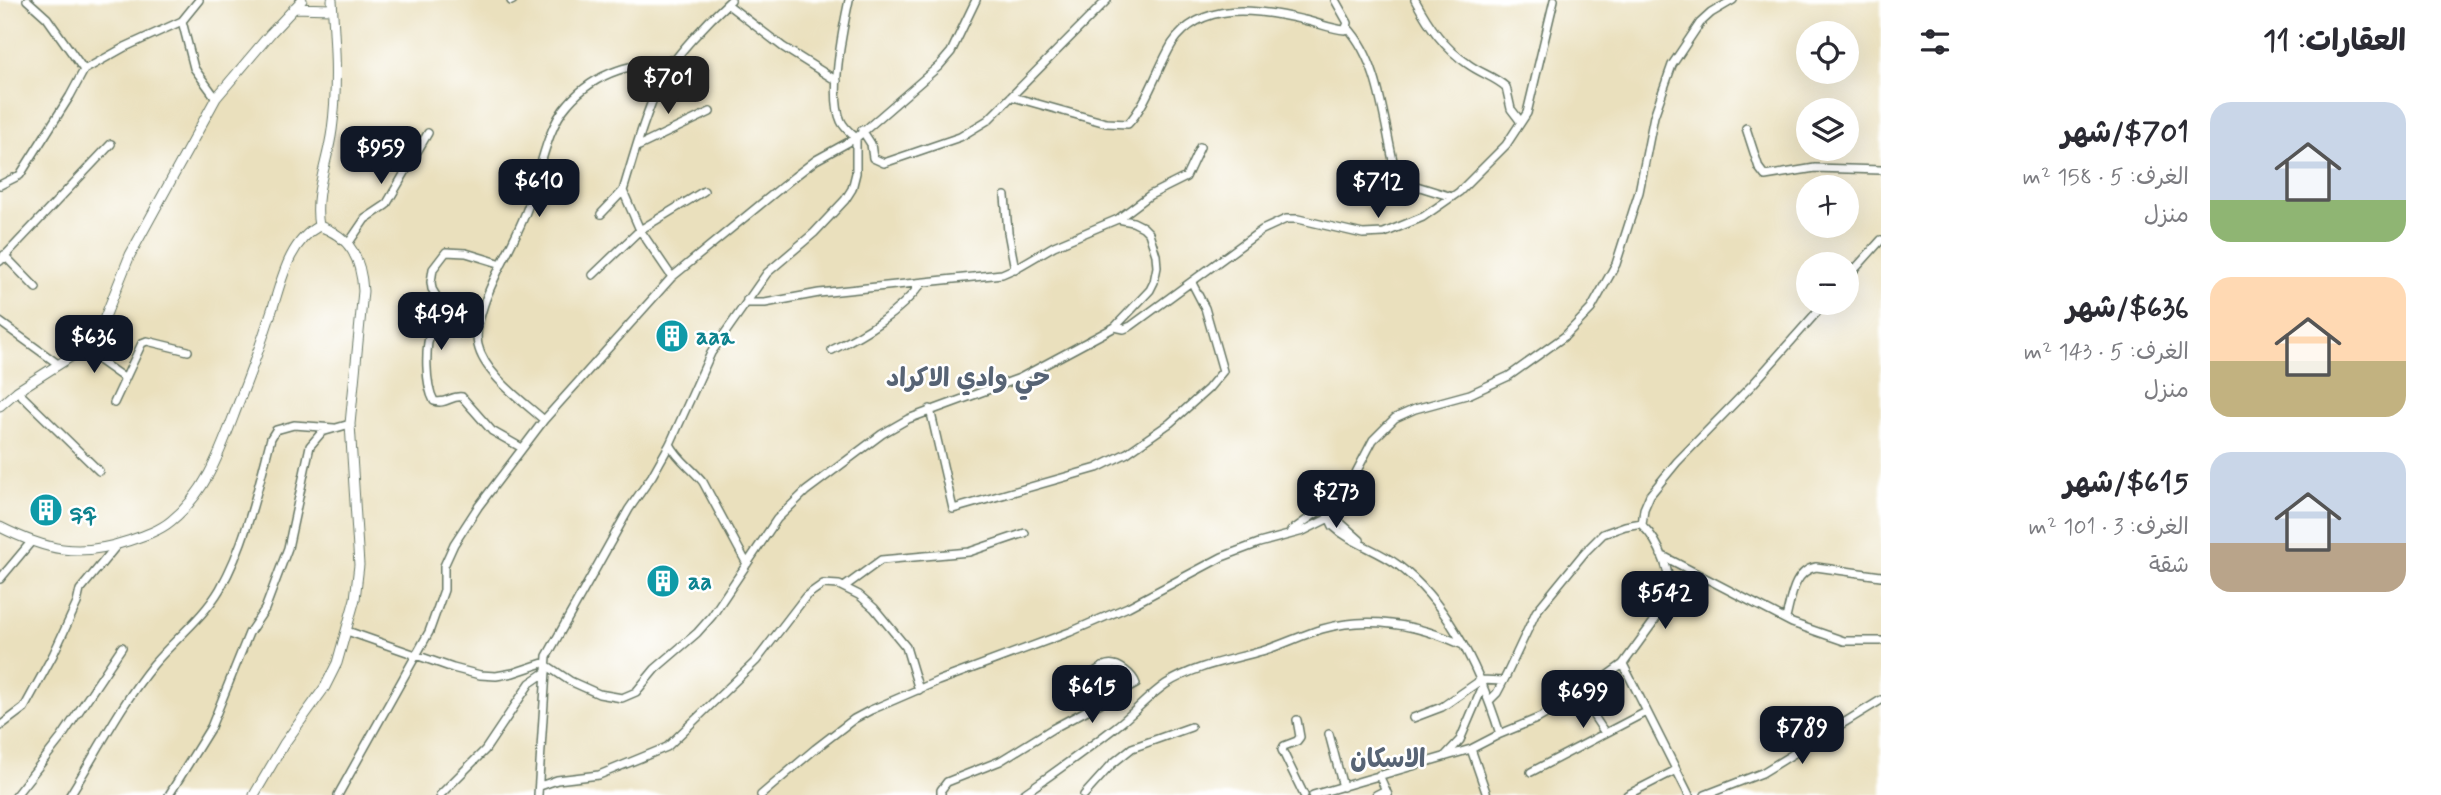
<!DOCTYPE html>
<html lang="ar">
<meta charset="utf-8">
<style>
:root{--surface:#fff;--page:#f7f7f7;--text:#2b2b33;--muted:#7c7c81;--accent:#111827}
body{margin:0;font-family:Mynerve,"Playpen Sans Arabic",sans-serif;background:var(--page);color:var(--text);direction:rtl;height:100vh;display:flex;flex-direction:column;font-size:26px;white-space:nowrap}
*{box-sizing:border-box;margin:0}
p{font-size:23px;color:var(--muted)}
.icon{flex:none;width:38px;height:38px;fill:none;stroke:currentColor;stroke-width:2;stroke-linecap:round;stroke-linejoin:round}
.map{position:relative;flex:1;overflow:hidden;direction:ltr}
.drawer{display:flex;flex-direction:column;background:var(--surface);width:560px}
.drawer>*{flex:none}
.buttons{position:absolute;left:1796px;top:21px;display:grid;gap:14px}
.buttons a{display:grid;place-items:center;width:63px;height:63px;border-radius:50%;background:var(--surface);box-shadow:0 7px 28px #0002;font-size:35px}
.price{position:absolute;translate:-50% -60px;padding:0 16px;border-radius:14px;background:var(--accent);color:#fff;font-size:23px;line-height:46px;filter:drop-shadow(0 2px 4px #0008)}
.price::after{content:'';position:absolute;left:50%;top:42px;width:21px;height:16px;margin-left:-10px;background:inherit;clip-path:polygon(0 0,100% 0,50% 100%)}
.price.on{background:#222;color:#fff}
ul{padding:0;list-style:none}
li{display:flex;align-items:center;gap:21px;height:175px;padding:0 35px}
li span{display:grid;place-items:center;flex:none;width:196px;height:140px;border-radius:21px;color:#555}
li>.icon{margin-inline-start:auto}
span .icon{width:84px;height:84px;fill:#fffc;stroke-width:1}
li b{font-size:30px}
h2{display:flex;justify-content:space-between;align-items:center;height:84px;padding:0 35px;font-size:30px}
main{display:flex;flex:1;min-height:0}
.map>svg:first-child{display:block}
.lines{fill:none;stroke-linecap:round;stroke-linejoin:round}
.minor-casing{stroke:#667664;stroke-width:10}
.tertiary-casing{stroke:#667664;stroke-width:11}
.minor{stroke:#fff;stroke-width:7}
.tertiary{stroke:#fff;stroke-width:9}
.labels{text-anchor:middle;stroke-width:5;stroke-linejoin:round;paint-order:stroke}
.culture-label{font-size:24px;font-weight:bold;fill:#0d838f;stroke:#fff;text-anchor:start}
.neighbourhood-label{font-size:26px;font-weight:bold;fill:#576475;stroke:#fff}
</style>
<main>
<section class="drawer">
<h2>العقارات: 11<svg class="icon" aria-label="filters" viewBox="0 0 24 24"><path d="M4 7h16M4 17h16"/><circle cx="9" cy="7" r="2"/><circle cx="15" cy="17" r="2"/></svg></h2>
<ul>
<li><span style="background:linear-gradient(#c9d6e8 70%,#8fb573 0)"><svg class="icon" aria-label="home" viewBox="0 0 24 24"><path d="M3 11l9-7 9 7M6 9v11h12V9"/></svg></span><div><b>$701/شهر</b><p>الغرف: 5 · 158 m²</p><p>منزل</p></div></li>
<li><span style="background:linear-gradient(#ffd9b3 60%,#c2b280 0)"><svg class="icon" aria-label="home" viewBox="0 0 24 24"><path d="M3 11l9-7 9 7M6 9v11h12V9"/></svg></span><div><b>$636/شهر</b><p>الغرف: 5 · 143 m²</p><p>منزل</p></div></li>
<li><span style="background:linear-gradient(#c9d6e8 65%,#b9a48a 0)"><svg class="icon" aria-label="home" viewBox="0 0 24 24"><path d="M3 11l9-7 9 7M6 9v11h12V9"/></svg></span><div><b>$615/شهر</b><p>الغرف: 3 · 101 m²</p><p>شقة</p></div></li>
</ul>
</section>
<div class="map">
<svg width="1881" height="795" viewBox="0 0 1881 795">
<rect width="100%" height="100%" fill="#fff"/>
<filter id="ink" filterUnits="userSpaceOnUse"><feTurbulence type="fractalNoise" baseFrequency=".0143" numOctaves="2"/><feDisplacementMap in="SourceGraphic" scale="14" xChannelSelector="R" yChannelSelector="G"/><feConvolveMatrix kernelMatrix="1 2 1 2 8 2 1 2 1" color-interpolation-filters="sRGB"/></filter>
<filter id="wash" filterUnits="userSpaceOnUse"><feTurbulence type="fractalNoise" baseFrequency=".00686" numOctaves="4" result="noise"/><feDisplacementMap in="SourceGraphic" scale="28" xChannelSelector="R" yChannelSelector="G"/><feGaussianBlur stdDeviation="1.57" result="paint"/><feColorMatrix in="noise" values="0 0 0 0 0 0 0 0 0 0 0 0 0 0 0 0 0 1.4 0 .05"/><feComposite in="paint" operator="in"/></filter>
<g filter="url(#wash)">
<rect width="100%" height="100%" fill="#eae0bd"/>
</g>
<g filter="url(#ink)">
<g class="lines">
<defs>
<path id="minor" d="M 27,0 L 47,18 L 84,70
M 1415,0 C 1429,26 1444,48 1468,64 C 1480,73 1495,77 1506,87 L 1511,109 L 1521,122
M 511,1 L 513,0
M 727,4 L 783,47 L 837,81
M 182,21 L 194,68 L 216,98
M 1347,27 C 1382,64 1384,131 1397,177 L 1407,183 L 1452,197
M 1013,97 L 1106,123 L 1128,124 C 1148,102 1157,69 1172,44 C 1201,0 1258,9 1304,20 C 1318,23 1331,29 1345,30 L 1348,23 L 1335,0
M 1746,128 L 1759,168 L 1765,176 L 1815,168 L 1881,170
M 862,130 L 871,144 L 873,158 L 884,163 L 960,137 L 988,120 L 1107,0
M 639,146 L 710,112
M 0,185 L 20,175 L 70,96 L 84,70 L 125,47 L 182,21 L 199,0
M 1005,196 L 1008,232 L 1015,269
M 601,214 L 623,191
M 1118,219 L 1150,195 L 1186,177 L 1200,147
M 348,244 L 365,219 L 386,205 L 428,133
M 4,255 L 36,288
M 0,261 L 111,144
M 502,264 L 466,253 L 446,252 L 433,269 L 431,282 L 432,289 L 441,304 C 439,313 434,321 431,330 C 425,347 425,385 434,401 C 445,405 452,395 462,397 L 492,431 L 522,448
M 593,275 L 640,230 L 704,191
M 672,277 L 640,230 L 623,191 C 634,155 644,117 660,83 C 673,57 709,20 731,0
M 1846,279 L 1881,240
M 0,322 L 58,364
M 1115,327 L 1124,329 L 1131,326 L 1262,230 L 1286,219 L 1298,219 L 1363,234 L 1384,233 L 1423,217 L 1459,192 L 1506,145 L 1527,113 L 1554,0
M 83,349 L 124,378
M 832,350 C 866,333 898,314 922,283
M 17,391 L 99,471
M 114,403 L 142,343 L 147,341 L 188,351
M 930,409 L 953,509 L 1097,468 L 1127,453 L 1170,423 L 1208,389 L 1223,371 L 1205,308 L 1192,283
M 544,420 C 524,402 484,374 478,345 C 475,332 480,317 484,304 C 495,272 514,243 526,212 C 539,180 545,129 568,104 C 598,69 635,64 678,59
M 670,444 C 678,460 692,468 703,482 L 747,564
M 1332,502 L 1328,515 L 1333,526 C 1351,543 1378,550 1398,565 C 1450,605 1481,673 1500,734
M 1327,518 L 1342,524 L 1360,540
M 1291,531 L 1332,502 L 1350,484
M 1661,555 L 1792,623 L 1844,641 L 1881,641
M 0,579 L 31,542
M 844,587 L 881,560 L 969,552 L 1025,533
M 1786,618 C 1791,600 1793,571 1816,567 L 1881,576
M 347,631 L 453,668 L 480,675 L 496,676 L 513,673 L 546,662
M 1623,664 L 1689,795
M 546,665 L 570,681 L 599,694 L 622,698 L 636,692 L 655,669 L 697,633 L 712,616 L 777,519 L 806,491 L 882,434 L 908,419 L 1020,378 L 1115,327 L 1150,290 L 1154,282 L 1157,267 L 1156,255 L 1149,233 L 1143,227 L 1133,222 L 1118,219 L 1054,246 L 1018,267 L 1002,274 L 819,293 L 765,303 L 749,303 L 747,300
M 1580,695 L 1605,733
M 1490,700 L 1497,693 L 1506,676 L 1536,612 L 1585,552 L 1603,534 L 1625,526 L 1642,523
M 1413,718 L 1442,707 L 1481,680 L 1503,681
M 1297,720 L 1300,737 L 1297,741 L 1284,746 L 1282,750 L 1304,795
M 0,726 L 24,708 L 53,655 L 77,603 L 80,590 L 117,545
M 1329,734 L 1343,787
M 1471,749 L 1487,795
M 1446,755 L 1460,740 L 1483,686
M 1531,772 L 1646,712
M 1379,775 L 1388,795
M 540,786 L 557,780 L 599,775 L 667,747 L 756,661 L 806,596 L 823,584 L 839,585 L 859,595 L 874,608 L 906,647 L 919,690
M 16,795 L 61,738 L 122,647
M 70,795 C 97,752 121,704 153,665 C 175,639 203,618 220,589 C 246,543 258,488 271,438 L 276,430 L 294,425 L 334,428
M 169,795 L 211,727 L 249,633 L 265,609 L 288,548 L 310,446 L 322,432 L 350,424
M 338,795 L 429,632 L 444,590 L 444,566 L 454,544 L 478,507 L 544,420 L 672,277 L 794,177 L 816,160 L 856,138 L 939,66 L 951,52 L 976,0
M 440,795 L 485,750 L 530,683 L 546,672
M 538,795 L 547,656 L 629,509 L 652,476 L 670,444 L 711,353 L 767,273 L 814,233 L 845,200 L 852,189 L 856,173 L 856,138 C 851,133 844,128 841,121 C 829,96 843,28 849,0
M 761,795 L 815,749 L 854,719 L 871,710 L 938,681 L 1070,632 L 1128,607 L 1222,557 L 1259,543 L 1303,531 L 1329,518 L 1345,500 L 1350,484 L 1373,440 L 1395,418 L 1415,409 L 1470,394 L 1509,376 L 1565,336 L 1591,309 L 1616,264 L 1639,192 L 1654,116 L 1672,65 L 1700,23 L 1711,13 L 1733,0
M 941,795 L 941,790 L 947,782 L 1000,761 L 1052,729 L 1136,684 C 1133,675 1118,662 1107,665 C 1103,666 1099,669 1096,671
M 1022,795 C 1054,773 1086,750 1117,726 C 1134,713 1148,696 1166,684 C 1194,666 1230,660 1262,651 C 1282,645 1302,635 1322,629 C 1370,615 1419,625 1463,645
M 1084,795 L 1112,764 L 1132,748 L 1191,727
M 1313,795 L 1471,749 L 1500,734 L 1539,718 L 1580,695 L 1623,664 L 1668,602 C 1674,577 1660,542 1642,525 L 1644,509 L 1650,495 L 1677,462 L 1753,384 L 1825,303
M 1376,795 L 1386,790
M 1627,795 L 1676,770
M 1705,795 L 1762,773 L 1881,700"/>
<path id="tertiary" d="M 294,8 L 332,9
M 319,226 C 313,193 328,162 332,130 C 338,86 335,43 332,0
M 0,406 L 17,391 L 83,349 L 95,333 L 103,322 L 130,255 L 216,98 L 271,33 L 302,0
M 0,527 C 46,550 78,558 128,541 C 143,536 159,531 171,521 C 207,492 221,449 237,407 C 250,374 262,341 273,307 C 282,278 290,241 319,226 C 351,237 361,259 363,291 L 350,424 L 359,565 L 355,599 L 337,663 L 325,687 L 284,744 L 254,795"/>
</defs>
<use href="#minor" class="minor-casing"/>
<use href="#tertiary" class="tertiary-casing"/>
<use href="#minor" class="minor"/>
<use href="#tertiary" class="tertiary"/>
</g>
</g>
<defs>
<symbol id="building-disc" viewBox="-11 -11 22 22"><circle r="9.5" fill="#0f9aa8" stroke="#fff"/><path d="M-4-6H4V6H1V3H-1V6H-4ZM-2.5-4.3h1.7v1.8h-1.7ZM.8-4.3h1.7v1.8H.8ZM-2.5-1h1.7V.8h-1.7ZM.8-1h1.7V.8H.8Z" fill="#fff"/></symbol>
</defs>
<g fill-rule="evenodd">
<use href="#building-disc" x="653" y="317" width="38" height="38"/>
<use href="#building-disc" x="27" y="491" width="38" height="38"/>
<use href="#building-disc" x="644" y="562" width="38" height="38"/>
</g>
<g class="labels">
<g class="culture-label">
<text x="696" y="344">aaa</text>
<text x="70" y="518">qq</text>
<text x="688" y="589">aa</text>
</g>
<g class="neighbourhood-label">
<text x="968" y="386">حي وادي الاكراد</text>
<text x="1388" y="767">الاسكان</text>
</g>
</g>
</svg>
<div class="buttons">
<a><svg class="icon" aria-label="locate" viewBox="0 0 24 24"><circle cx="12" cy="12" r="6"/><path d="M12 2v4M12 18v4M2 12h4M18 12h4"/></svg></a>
<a><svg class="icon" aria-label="layers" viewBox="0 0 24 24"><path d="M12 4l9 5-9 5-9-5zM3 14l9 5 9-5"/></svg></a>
<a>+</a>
<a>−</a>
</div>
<b class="price on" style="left:668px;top:116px">$701</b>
<b class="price" style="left:381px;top:186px">$959</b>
<b class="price" style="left:539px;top:219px">$610</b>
<b class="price" style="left:1378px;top:220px">$712</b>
<b class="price" style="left:441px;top:352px">$494</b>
<b class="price" style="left:94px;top:375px">$636</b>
<b class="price" style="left:1336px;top:530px">$273</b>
<b class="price" style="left:1665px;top:631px">$542</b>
<b class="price" style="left:1092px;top:725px">$615</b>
<b class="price" style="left:1583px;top:730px">$699</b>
<b class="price" style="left:1802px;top:766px">$789</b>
</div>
</main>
